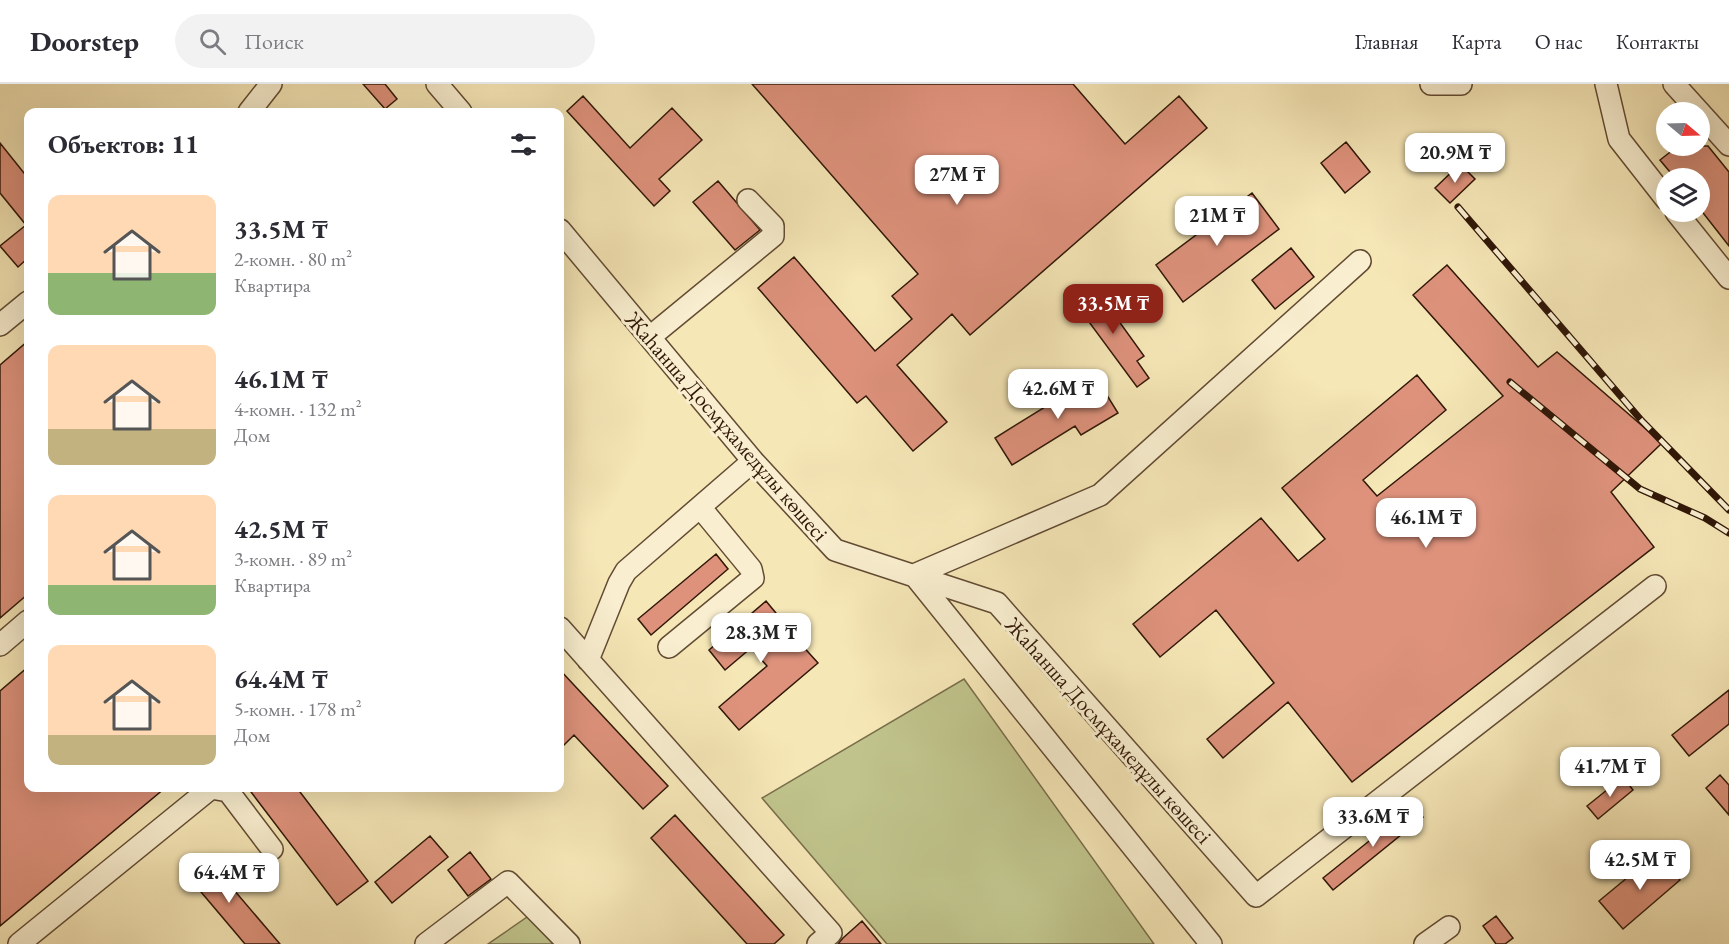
<!DOCTYPE html>
<html lang="ru">
<meta charset="utf-8">
<style>
:root{--surface:#fff;--page:#f2f2f3;--text:#2b2b33;--muted:#7c7c81;--line:#e1e1e2;--accent:#8f2418}
body{margin:0;font-family:"EB Garamond",serif;background:var(--page);color:var(--text);height:100vh;display:flex;flex-direction:column;font-size:22px;white-space:nowrap}
*{box-sizing:border-box;margin:0}
p{font-size:20px;color:var(--muted)}
.icon{flex:none;width:33px;height:33px;fill:none;stroke:currentColor;stroke-width:2;stroke-linecap:round;stroke-linejoin:round}
.map{position:relative;flex:1;overflow:hidden}
.drawer{position:absolute;left:24px;top:24px;width:540px;height:684px;display:flex;flex-direction:column;background:var(--surface);border-radius:12px;box-shadow:0 6px 24px #0002}
.drawer>*{flex:none}
.needle{width:39px;rotate:109deg}
.controls{position:absolute;left:1656px;top:18px;display:grid;gap:12px}
.controls a{display:grid;place-items:center;width:54px;height:54px;border-radius:50%;background:var(--surface);box-shadow:0 6px 24px #0002;font-size:30px}
.price{position:absolute;translate:-50% -51px;padding:0 14px;border-radius:12px;background:#fff;color:#222;font-size:20px;line-height:39px;filter:drop-shadow(0 2px 3px #0008)}
.price::after{content:'';position:absolute;left:50%;top:36px;width:18px;height:14px;margin-left:-9px;background:inherit;clip-path:polygon(0 0,100% 0,50% 100%)}
.price.current{background:var(--accent);color:#fff}
ul{padding:0;list-style:none}
li{display:flex;align-items:center;gap:18px;height:150px;padding:0 24px}
li span{display:grid;place-items:center;flex:none;width:168px;height:120px;border-radius:12px;color:#555}
li>.icon{margin-inline-start:auto}
span .icon{width:72px;height:72px;fill:#fffc;stroke-width:1}
li b{font-size:26px}
h2{display:flex;justify-content:space-between;align-items:center;height:72px;padding:0 24px;font-size:26px}
header{display:flex;align-items:center;gap:36px;box-sizing:border-box;height:84px;padding:0 30px;background:var(--surface);border-bottom:2px solid var(--line)}
header strong{font-size:28px}
nav{display:flex;gap:33px;margin-inline-start:auto;font-size:21px}
.search{width:420px;height:54px;background:var(--page);display:flex;align-items:center;gap:15px;box-sizing:border-box;padding:0 21px;border-radius:33px;color:var(--muted);font-size:22px}
.map>svg:first-child{display:block}
.green{fill:#c0c48c;stroke:#786e4a;stroke-width:1.5}
.building{fill:#de927c;stroke:#301707;stroke-width:1.5}
.lines{fill:none;stroke-linecap:round;stroke-linejoin:round}
.minor-casing{stroke:#624b33;stroke-width:24}
.minor{stroke:#f9efd0;stroke-width:21}
.rail-casing{stroke:#301707;stroke-width:7}
.rail{stroke:#f9efd0;stroke-width:4.5;stroke-dasharray:14;stroke-linecap:butt}
.labels{text-anchor:middle;stroke-width:6;stroke-linejoin:round;paint-order:stroke}
.street-label{font-size:22px;fill:#301707;stroke:#f9efd0}
</style>
<header>
<strong>Doorstep</strong>
<div class="search"><svg class="icon" aria-label="search" viewBox="0 0 24 24"><circle cx="10" cy="10" r="6"/><path d="M15 15l6 6"/></svg>Поиск</div>
<nav><a>Главная</a><a>Карта</a><a>О нас</a><a>Контакты</a></nav>
</header>
<div class="map">
<svg width="1729" height="860" viewBox="0 0 1729 860">
<rect width="100%" height="100%" fill="#f6e7b7"/>
<filter id="stains"><feTurbulence type="fractalNoise" baseFrequency=".00333" numOctaves="4"/><feColorMatrix values="0 0 0 0 .2 0 0 0 0 .09 0 0 0 0 .02 0 0 0 .5 -.17"/></filter>
<radialGradient id="worn" r=".72"><stop offset=".6" stop-color="#630" stop-opacity="0"/><stop offset="1" stop-color="#630" stop-opacity=".3"/></radialGradient>
<path class="green" d="M 964,595 L 1154,860 L 887,860 L 762,714 Z
M 530,831 L 553,860 L 488,860 Z"/>
<path class="building" d="M 363,0 L 385,0 L 397,15 L 385,25 Z
M 752,0 L 1073,0 L 1125,60 L 1179,12 L 1207,44 L 970,251 L 952,230 L 897,281 L 947,338 L 913,367 L 866,312 L 857,319 L 758,204 L 794,173 L 875,267 L 912,235 L 892,212 L 918,190 Z
M 583,12 L 630,64 L 672,24 L 702,56 L 659,95 L 670,107 L 654,122 L 567,27 Z
M 1346,58 L 1370,88 L 1345,109 L 1321,79 Z
M 0,59 L 28,94 L 28,174 L 18,183 L 0,162 L 26,141 L 0,109 Z
M 1678,62 L 1708,62 L 1729,88 L 1729,162 L 1700,125 L 1700,94 L 1675,94 L 1660,76 Z
M 1460,80 L 1475,95 L 1450,119 L 1435,104 Z
M 718,97 L 760,146 L 735,166 L 693,118 Z
M 1252,109 L 1279,145 L 1183,218 L 1156,181 Z
M 1291,164 L 1314,193 L 1275,225 L 1252,196 Z
M 1447,181 L 1538,283 L 1557,268 L 1662,359 L 1611,408 L 1654,463 L 1352,698 L 1288,618 L 1223,674 L 1207,655 L 1274,599 L 1216,526 L 1160,573 L 1133,540 L 1261,434 L 1298,477 L 1325,455 L 1282,404 L 1417,291 L 1446,326 L 1363,396 L 1377,412 L 1503,312 L 1413,211 Z
M 1095,204 L 1144,272 L 1137,277 L 1149,294 L 1137,303 L 1075,219 Z
M 28,257 L 28,510 L 0,534 L 0,281 Z
M 1095,292 L 1118,329 L 1081,351 L 1075,342 L 1012,381 L 995,354 Z
M 716,470 L 728,485 L 651,551 L 638,535 Z
M 766,517 L 780,534 L 770,542 L 790,565 L 799,558 L 818,579 L 739,646 L 719,623 L 767,582 L 751,564 L 725,586 L 709,566 Z
M 28,583 L 28,704 L 165,704 L 0,842 L 0,607 Z
M 560,586 L 668,702 L 643,725 L 574,651 L 560,665 Z
M 1729,606 L 1729,640 L 1689,672 L 1672,651 Z
M 1720,691 L 1729,701 L 1729,731 L 1706,704 Z
M 1623,693 L 1633,706 L 1598,735 L 1587,722 Z
M 248,704 L 297,704 L 368,797 L 337,821 Z
M 1414,721 L 1423,733 L 1333,806 L 1323,794 Z
M 675,731 L 784,851 L 774,860 L 747,860 L 651,754 Z
M 430,752 L 448,773 L 392,819 L 375,798 Z
M 470,768 L 491,795 L 468,812 L 448,786 Z
M 1657,769 L 1680,796 L 1623,845 L 1599,817 Z
M 205,772 L 280,860 L 245,860 L 185,789 Z
M 1496,832 L 1513,854 L 1505,860 L 1496,860 L 1483,842 Z
M 862,837 L 881,860 L 838,860 L 843,854 Z"/>
<g class="lines">
<defs>
<path id="minor" d="M 437,0 L 461,28
M 1431,0 L 1461,0
M 1606,0 L 1619,55 L 1666,115
M 1674,0 L 1729,61
M 249,28 L 271,0
M 1676,128 L 1729,194
M 560,146 L 753,377 L 835,466 L 997,519 L 1256,812 L 1655,502
M 0,241 L 28,218
M 650,253 L 773,152 L 773,142 L 748,116
M 560,544 L 831,849 L 818,860
M 0,561 L 28,537
M 669,563 L 753,494 L 751,485 L 700,423
M 588,576 L 619,499 L 626,487 L 753,377
M 19,860 L 211,704 L 228,707 L 272,765
M 426,860 L 508,798 L 569,860
M 1211,860 L 914,491 L 1100,411 L 1360,177
M 1425,860 L 1449,843"/>
</defs>
<use href="#minor" class="minor-casing"/>
<use href="#minor" class="minor"/>
<defs>
<path id="rail" d="M 1458,123 L 1642,337 L 1729,426
M 1510,298 L 1640,405 L 1705,434 L 1729,449"/>
</defs>
<use href="#rail" class="rail-casing"/>
<use href="#rail" class="rail"/>
</g>
<g class="labels">
<g class="street-label">
<text transform="translate(727 342) rotate(49)" y="8">Жаһанша Досмұхамедұлы көшесі</text>
<text transform="translate(1109 646) rotate(48)" y="8">Жаһанша Досмұхамедұлы көшесі</text>
</g>
</g>
<rect width="100%" height="100%" filter="url(#stains)"/>
<rect width="100%" height="100%" fill="url(#worn)"/>
</svg>
<div class="controls">
<a><svg class="needle" viewBox="-14 -14 28 28"><path d="M0-13l5 13h-10z" fill="#e53935"/><path d="M0 13l5-13h-10z" fill="#7c7c81"/></svg></a>
<a><svg class="icon" aria-label="layers" viewBox="0 0 24 24"><path d="M12 4l9 5-9 5-9-5zM3 14l9 5 9-5"/></svg></a>
</div>
<b class="price" style="left:1455px;top:100px">20.9M ₸</b>
<b class="price" style="left:957px;top:122px">27M ₸</b>
<b class="price" style="left:1217px;top:163px">21M ₸</b>
<b class="price current" style="left:1113px;top:251px">33.5M ₸</b>
<b class="price" style="left:1058px;top:336px">42.6M ₸</b>
<b class="price" style="left:1426px;top:465px">46.1M ₸</b>
<b class="price" style="left:761px;top:580px">28.3M ₸</b>
<b class="price" style="left:1610px;top:714px">41.7M ₸</b>
<b class="price" style="left:1373px;top:764px">33.6M ₸</b>
<b class="price" style="left:1640px;top:807px">42.5M ₸</b>
<b class="price" style="left:229px;top:820px">64.4M ₸</b>
<section class="drawer">
<h2>Объектов: 11<svg class="icon" aria-label="filters" viewBox="0 0 24 24"><path d="M4 7h16M4 17h16"/><circle cx="9" cy="7" r="2"/><circle cx="15" cy="17" r="2"/></svg></h2>
<ul>
<li><span style="background:linear-gradient(#ffd9b3 65%,#8fb573 0)"><svg class="icon" aria-label="home" viewBox="0 0 24 24"><path d="M3 11l9-7 9 7M6 9v11h12V9"/></svg></span><div><b>33.5M ₸</b><p>2-комн. · 80 m²</p><p>Квартира</p></div></li>
<li><span style="background:linear-gradient(#ffd9b3 70%,#c2b280 0)"><svg class="icon" aria-label="home" viewBox="0 0 24 24"><path d="M3 11l9-7 9 7M6 9v11h12V9"/></svg></span><div><b>46.1M ₸</b><p>4-комн. · 132 m²</p><p>Дом</p></div></li>
<li><span style="background:linear-gradient(#ffd9b3 75%,#8fb573 0)"><svg class="icon" aria-label="home" viewBox="0 0 24 24"><path d="M3 11l9-7 9 7M6 9v11h12V9"/></svg></span><div><b>42.5M ₸</b><p>3-комн. · 89 m²</p><p>Квартира</p></div></li>
<li><span style="background:linear-gradient(#ffd9b3 75%,#c2b280 0)"><svg class="icon" aria-label="home" viewBox="0 0 24 24"><path d="M3 11l9-7 9 7M6 9v11h12V9"/></svg></span><div><b>64.4M ₸</b><p>5-комн. · 178 m²</p><p>Дом</p></div></li>
</ul>
</section>
</div>
